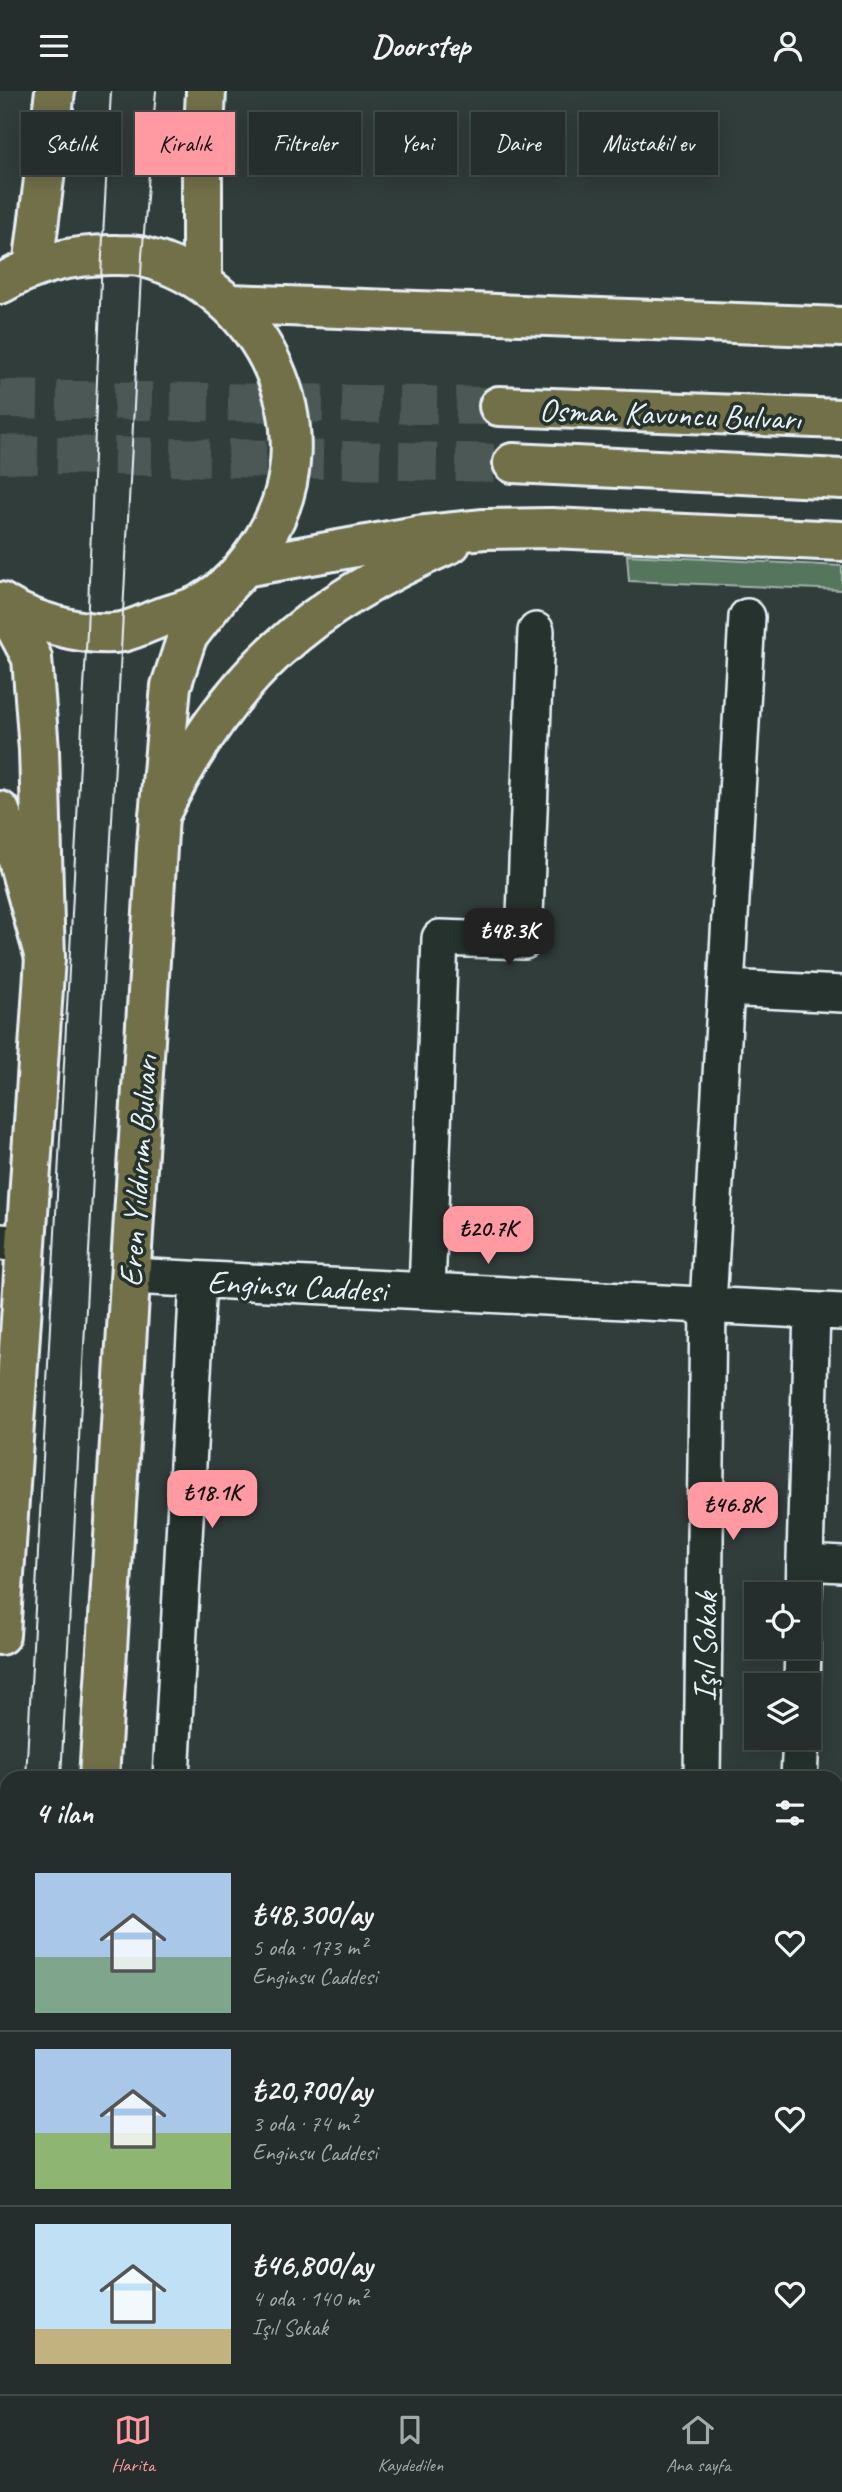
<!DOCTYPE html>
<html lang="tr">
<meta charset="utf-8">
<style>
:root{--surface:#252e2c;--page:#2d3634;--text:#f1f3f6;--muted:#a3a8a9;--line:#424a48;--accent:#ff9aa2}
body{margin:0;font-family:Caveat,sans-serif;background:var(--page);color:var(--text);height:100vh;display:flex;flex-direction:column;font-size:26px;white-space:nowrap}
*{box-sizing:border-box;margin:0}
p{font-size:23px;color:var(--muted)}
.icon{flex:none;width:38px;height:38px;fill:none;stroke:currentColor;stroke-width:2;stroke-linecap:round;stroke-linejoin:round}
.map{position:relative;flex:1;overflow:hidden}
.sheet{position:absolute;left:0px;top:1680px;width:844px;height:623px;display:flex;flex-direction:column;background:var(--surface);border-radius:21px 21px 0 0;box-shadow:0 4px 18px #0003,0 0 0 2px var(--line)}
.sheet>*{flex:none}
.guide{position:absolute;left:21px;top:21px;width:802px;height:63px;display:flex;gap:14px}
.fabs{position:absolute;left:744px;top:1491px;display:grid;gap:14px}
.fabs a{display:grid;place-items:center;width:77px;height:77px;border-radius:0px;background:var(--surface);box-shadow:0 4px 18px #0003,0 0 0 2px var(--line);font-size:35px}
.price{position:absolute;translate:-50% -60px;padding:0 16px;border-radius:14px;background:var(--accent);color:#111;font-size:23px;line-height:46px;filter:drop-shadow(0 2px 4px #0008)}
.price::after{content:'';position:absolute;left:50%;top:42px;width:21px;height:16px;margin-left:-10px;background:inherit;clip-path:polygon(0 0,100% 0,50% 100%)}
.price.active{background:#222;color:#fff}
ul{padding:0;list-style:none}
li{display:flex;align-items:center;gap:21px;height:175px;padding:0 35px}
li+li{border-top:2px solid var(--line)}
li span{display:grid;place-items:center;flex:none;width:196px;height:140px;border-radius:0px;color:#555}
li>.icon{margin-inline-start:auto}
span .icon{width:84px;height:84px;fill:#fffc;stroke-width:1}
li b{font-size:30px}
h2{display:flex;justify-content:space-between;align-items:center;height:84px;padding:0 35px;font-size:30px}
.chip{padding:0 24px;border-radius:0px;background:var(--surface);box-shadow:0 4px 18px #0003,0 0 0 2px var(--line);font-size:24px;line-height:63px}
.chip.active{background:var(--accent);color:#111}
header{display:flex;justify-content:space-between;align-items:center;height:91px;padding:0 35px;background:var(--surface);font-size:32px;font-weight:600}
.dock{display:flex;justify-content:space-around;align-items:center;height:98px;border-top:2px solid var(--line);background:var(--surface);font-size:19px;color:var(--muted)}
.dock a{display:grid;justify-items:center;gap:4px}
.dock .active{color:var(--accent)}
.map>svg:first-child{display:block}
.green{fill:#57755d;stroke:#a0b3aa;stroke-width:2}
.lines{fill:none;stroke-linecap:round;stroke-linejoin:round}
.trunk-tunnel{stroke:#4c5857;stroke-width:38;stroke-dasharray:38 19;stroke-linecap:butt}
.minor-casing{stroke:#e8f1f8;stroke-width:40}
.primary-casing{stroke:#e8f1f8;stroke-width:44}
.trunk-casing{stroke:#e8f1f8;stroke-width:44}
.minor{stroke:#26332d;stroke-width:35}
.primary{stroke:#726f4a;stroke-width:38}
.trunk{stroke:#726f4a;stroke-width:38}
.tram{stroke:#e8f1f8;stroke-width:2}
.labels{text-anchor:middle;stroke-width:7;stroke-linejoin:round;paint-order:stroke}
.street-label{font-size:33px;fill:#e8f1f8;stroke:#26332d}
</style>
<header><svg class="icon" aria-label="menu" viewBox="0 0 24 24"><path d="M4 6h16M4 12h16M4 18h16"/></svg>Doorstep<svg class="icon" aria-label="person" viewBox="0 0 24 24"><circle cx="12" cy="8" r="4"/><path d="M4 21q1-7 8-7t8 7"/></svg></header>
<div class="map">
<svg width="842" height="2303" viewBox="0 0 842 2303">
<rect width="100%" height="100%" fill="#313d3b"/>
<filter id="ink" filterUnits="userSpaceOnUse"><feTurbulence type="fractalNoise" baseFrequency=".0143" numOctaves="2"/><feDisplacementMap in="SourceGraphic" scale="14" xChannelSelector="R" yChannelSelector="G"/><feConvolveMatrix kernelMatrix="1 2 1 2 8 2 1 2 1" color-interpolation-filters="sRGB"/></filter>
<g filter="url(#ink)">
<path class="green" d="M 627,464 L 842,475 L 842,499 L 629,490 Z
M 718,2296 L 817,2296 L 817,2303 L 717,2303 Z"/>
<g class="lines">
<path class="trunk-tunnel" d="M 0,308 L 499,315
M 0,363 L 513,372"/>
<defs>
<path id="minor" d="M 726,897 L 842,903
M 0,1151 L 26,1153
M 130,1185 L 842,1221
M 427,1200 L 440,847 L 524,850 L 536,540
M 805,1471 L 842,1473
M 804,1503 L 812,1220
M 802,1594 L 803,1556
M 171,1687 L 198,1189
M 702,1687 L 708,1214 L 747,526
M 799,1687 L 801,1647
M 836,1960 L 842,1960
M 137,2303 L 137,2296
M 698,2303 L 698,2296"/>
<path id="primary" d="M 0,1544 L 45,867 L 39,659 L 32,567 L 3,513
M 99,1687 L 159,725 L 171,595 L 187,546 L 226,496
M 61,2303 L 62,2296"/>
<path id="trunk" d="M 33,176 L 55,0
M 202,192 L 202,78 L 206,0
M 0,193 C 36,172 75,163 117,164 C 125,165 135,163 143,166 C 263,196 332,340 264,448 C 249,472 228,498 202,512 C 190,519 175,522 162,526 C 149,531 135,538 122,541 C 88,547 28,530 0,511
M 230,213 L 842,236
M 499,315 L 842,328
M 513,372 L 842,388
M 244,476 L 417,445 L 484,438 L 551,437 L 842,450
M 0,720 L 15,759 L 45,867
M 159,725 C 228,584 308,514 451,452"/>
</defs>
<use href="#minor" class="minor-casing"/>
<use href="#primary" class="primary-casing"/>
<use href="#trunk" class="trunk-casing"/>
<use href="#minor" class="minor"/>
<use href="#primary" class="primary"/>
<use href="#trunk" class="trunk"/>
<path class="tram" d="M 26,1687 L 87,540 L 102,164 L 111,0
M 61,1687 L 142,165 L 156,0
M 0,2172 L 7,2041
M 28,2303 L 29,2296"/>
</g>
</g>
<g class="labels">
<g class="street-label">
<text transform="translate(670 322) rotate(2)" y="12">Osman Kavuncu Bulvarı</text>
<text transform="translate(137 1080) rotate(-86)" y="12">Eren Yıldırım Bulvarı</text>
<text transform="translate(297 1194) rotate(3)" y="12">Enginsu Caddesi</text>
<text transform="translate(704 1556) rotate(-89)" y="12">Işıl Sokak</text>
</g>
</g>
</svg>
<div class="fabs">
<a><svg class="icon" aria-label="locate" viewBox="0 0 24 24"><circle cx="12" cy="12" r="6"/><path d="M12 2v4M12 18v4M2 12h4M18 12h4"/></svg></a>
<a><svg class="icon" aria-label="layers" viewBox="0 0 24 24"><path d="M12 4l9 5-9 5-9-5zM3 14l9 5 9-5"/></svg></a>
</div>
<b class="price active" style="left:509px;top:877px">₺48.3K</b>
<b class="price" style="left:488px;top:1175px">₺20.7K</b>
<b class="price" style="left:212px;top:1439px">₺18.1K</b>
<b class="price" style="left:733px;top:1451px">₺46.8K</b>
<div class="guide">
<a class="chip">Satılık</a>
<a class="chip active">Kiralık</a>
<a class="chip">Filtreler</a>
<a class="chip">Yeni</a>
<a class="chip">Daire</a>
<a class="chip">Müstakil ev</a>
</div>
<section class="sheet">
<h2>4 ilan<svg class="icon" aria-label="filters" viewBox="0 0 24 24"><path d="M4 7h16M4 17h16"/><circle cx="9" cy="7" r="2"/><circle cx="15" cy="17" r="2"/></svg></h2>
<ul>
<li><span style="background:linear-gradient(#a9c7e8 60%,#7fa58c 0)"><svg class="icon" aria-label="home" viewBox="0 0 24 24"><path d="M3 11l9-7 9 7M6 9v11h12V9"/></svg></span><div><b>₺48,300/ay</b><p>5 oda · 173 m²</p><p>Enginsu Caddesi</p></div><svg class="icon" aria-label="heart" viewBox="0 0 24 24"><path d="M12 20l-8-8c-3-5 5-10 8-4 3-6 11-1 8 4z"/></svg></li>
<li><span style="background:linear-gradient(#a9c7e8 60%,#8fb573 0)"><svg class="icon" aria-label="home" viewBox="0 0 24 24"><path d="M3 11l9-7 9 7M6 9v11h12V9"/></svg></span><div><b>₺20,700/ay</b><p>3 oda · 74 m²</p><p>Enginsu Caddesi</p></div><svg class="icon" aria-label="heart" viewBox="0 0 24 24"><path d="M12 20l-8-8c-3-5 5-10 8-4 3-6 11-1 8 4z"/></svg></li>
<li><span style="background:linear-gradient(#bfe0f5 75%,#c2b280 0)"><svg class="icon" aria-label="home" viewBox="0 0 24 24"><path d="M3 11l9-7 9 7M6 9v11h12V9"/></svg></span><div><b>₺46,800/ay</b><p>4 oda · 140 m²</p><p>Işıl Sokak</p></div><svg class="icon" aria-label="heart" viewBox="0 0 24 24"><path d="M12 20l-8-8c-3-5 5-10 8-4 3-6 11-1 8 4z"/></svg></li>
</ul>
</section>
</div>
<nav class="dock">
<a class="active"><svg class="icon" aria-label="map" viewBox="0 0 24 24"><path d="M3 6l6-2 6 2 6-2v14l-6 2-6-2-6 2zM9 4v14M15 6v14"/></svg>Harita</a>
<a><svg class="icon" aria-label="saved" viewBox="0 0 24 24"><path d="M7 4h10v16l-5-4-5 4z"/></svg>Kaydedilen</a>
<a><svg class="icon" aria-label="home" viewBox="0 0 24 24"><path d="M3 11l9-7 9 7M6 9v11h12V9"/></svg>Ana sayfa</a>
</nav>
